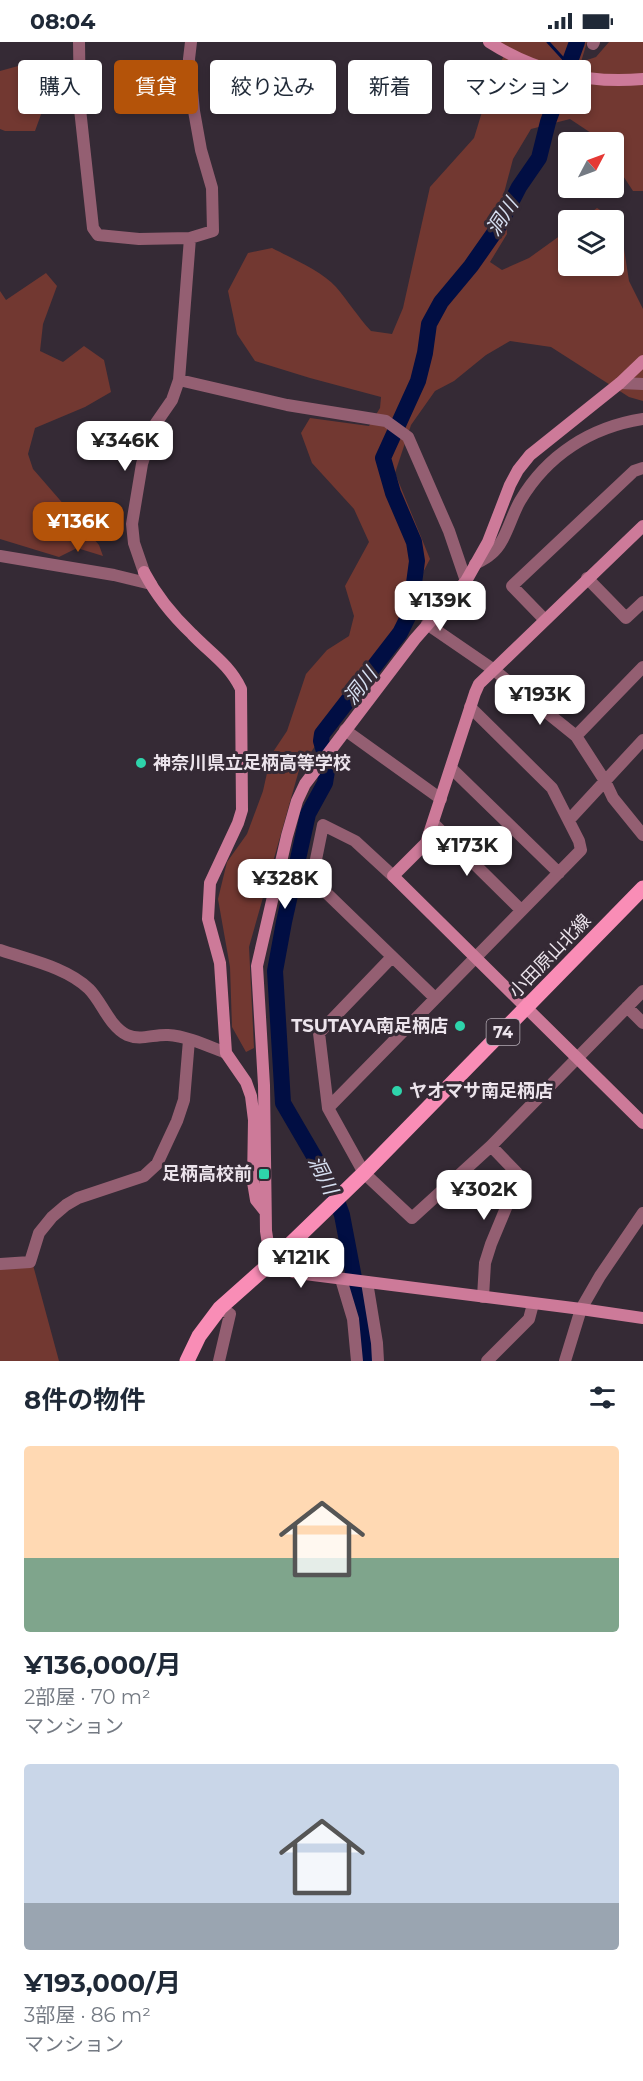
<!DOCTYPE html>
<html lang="ja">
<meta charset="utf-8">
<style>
:root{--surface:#fff;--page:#f2f2f3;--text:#1f2937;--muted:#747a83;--accent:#b45309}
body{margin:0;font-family:Montserrat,"Noto Sans JP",sans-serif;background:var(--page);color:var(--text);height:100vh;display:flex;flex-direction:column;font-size:22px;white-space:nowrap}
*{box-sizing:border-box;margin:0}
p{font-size:20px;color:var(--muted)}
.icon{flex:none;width:33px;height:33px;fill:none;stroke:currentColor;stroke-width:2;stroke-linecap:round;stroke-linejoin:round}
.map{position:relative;height:1319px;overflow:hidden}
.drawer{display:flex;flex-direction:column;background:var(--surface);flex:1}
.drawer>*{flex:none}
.banner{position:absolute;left:18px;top:18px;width:608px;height:54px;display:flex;gap:12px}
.needle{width:39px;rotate:49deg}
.buttons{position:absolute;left:558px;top:90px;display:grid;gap:12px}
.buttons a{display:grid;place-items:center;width:66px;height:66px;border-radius:6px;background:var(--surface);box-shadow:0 3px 9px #0003;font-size:30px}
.price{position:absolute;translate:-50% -51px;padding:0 14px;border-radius:12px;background:#fff;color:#222;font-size:20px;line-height:39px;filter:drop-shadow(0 2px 3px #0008)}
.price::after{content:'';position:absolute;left:50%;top:36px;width:18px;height:14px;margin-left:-9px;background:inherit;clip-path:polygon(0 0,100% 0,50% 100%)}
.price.selected{background:var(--accent);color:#fff}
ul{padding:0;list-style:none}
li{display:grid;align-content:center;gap:12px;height:318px;padding:0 24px}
li span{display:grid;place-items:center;height:186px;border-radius:6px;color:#555}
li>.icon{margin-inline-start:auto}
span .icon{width:108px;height:108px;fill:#fffc;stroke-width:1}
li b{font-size:26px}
h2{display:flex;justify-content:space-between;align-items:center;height:72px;padding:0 24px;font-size:26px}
.chip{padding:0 21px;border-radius:6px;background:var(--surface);box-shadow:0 3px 9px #0003;font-size:21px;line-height:54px}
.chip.selected{background:var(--accent);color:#fff}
.status{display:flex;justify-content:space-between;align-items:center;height:42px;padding:0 30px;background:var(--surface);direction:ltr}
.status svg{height:16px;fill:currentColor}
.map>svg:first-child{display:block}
.green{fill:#723831}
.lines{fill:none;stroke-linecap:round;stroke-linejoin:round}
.stream{stroke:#010e43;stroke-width:3}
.river{stroke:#010e43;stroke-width:16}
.street{stroke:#945f72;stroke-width:12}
.secondary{stroke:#cd7a99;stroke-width:12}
.primary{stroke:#f98db6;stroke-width:15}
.poi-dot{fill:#2ed4ab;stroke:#352a35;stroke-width:2}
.labels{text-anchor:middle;stroke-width:6;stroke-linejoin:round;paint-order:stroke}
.shield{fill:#352a35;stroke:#b5acb5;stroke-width:1.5}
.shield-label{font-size:16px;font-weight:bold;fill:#ece4ec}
.poi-label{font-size:18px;font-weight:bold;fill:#ece4ec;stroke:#352a35;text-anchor:start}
.street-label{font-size:18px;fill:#ece4ec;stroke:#352a35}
.water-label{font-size:20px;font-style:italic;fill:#d6dff1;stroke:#352a35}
</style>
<div class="status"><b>08:04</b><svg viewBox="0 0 49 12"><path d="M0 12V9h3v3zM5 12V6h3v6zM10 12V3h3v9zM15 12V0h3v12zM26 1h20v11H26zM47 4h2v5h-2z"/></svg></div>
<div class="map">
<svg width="643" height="1319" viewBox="0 0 643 1319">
<rect width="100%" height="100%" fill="#352a35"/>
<path class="green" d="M 500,0 L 587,0 L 581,20 L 596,15 L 609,0 L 643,0 L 643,149 L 633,149 L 614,120 L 614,100 L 601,100 L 597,95 L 570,77 L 531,87 L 513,117 L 504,151 L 507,192 L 490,220 L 502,228 L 529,216 L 568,188 L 568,224 L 614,224 L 614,178 L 581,178 L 597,166 L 620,181 L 629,239 L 643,267 L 643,359 L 629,355 L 551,305 L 510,299 L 486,313 L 454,339 L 435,349 L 411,383 L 395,431 L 430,517 L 394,586 L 299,728 L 249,905 L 254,1006 L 246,1010 L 232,985 L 230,925 L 218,857 L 227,820 L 247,792 L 263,749 L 271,713 L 287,689 L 306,632 L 327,608 L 349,594 L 354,574 L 345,544 L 369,500 L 354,467 L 312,421 L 301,391 L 310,376 L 369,384 L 380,366 L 381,355 L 310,336 L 255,319 L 237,292 L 228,249 L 248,211 L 272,206 C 291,216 322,229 336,245 C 348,259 358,275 371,289 L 392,292 L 403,266 L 430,145 L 474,96 L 493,34 L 506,10 Z
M 29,21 L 43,67 L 35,89 L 5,89 L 0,87 L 0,29 Z
M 46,231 L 57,244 L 43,282 L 40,309 L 63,320 L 84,304 L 104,318 L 111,350 L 85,365 L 35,386 L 28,412 L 33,427 L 99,503 L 103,514 L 77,506 L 59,515 L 0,497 L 0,249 L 6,258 Z
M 33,1223 L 59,1319 L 0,1319 L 0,1225 Z"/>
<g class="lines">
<path class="stream" d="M 548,0 L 569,23"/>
<path class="river" d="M 367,1319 L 367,1304 L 342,1173 L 332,1145 L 283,1061 L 275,929 L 284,880 L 308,772 L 325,741 L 328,723 L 321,699 L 322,692 L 400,591 L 410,571 L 417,519 L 414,500 L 393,451 L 383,416 L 418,339 L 425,311 L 429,282 L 441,260 L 471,224 L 499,184 L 519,145 L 539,116 L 548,80 L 577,0"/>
<path class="street" d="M 79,0 L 80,67 L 93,186 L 98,193 L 139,197 L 190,196 L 213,189 L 212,146 L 201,108 L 194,69 L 189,17 L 191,0
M 593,2 L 594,0
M 179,338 L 287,363 L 386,379 L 408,395 L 449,489 L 466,539
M 620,341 L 643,342
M 0,514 L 114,533 L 151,542
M 475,522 C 481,519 487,516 491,512 C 505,502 511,474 520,459 C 547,413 591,385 643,377
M 144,530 L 134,501 L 132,482 L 142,422 L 154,384 L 172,358 L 179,338 L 190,196
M 587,536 L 626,576 L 643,560
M 545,578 L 512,544 L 634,429 L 643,426
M 427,582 L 494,628 L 576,694 L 605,739 L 613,756 L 643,793
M 345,688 L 441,757
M 576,694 L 643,625
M 451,726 L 559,831
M 569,778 L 643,698
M 433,781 L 521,868
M 393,834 L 355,799 L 323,783 L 312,837 L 435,956
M 0,908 C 29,918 66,925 89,947 C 102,960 109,984 127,993 C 141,999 154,992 168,993 C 187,994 208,1004 226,1011
M 392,915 L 319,991 L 328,1066 L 364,1131 L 412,1176 L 491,1104 L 643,949
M 627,965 L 643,981
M 328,1066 L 581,808 L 579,799 L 552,746 L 470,665
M 0,1222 L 30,1220 L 39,1191 L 52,1175 L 66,1163 L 78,1156 L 144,1134 L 157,1122 L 177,1079 L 184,1058 L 189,998
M 341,1237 L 353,1277 L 357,1319
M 367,1240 L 377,1301 L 378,1319
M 483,1255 L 485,1221 L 491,1202 L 518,1137 L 517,1131 L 491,1104
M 219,1319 L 230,1272 L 220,1266
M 487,1319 L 529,1277 L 533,1262
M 565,1319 L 581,1267 L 600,1234 L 643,1171"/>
<path class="secondary" d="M 489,0 C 536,30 588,42 643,37
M 643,319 L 620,341 L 530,413 L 518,428 L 510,443 L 488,500 L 466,539 L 415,597 L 305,742 L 297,759 L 287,794 L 257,924 L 264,1043 L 266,1189 L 268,1202 L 274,1218 L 293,1230 L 305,1232 L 581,1267 L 643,1276
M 643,484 L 479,642 L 475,651 L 426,801 L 393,834 L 643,1081
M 144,530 C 156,553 173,574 192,592 C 210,611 229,622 241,647 L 242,768 L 238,781 L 210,841 L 208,877 L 220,921 L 226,1011 L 246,1040 L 251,1054 L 254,1078 L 253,1140 L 256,1158 L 264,1168"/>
<path class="primary" d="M 187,1319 L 199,1294 L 220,1266 L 274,1218 L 364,1131 L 643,846"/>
</g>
<g class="poi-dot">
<circle cx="141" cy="721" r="6"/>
<circle cx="460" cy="984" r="6"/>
<circle cx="397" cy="1049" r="6"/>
<rect x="258" y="1126" width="12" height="12" rx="3"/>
</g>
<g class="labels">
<rect class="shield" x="486.5" y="977" width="33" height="26" rx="4.5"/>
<g class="shield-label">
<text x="503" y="996">74</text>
</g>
<g class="poi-label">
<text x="153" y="727">神奈川県立足柄高等学校</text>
<text x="448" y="990" text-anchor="end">TSUTAYA南足柄店</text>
<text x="409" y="1055">ヤオマサ南足柄店</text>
<text x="252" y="1138" text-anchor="end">足柄高校前</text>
</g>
<g class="street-label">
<text transform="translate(550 914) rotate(-46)" y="6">小田原山北線</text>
</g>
<g class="water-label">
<text transform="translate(502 175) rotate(-57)" y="7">洞川</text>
<text transform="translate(360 644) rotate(-52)" y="7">洞川</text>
<text transform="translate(323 1133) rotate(63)" y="7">洞川</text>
</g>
</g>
</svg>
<div class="buttons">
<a><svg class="needle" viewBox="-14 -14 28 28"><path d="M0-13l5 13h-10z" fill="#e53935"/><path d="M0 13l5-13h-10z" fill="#747a83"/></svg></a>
<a><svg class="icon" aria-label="layers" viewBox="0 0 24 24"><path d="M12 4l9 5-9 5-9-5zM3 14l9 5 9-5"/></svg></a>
</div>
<b class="price" style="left:125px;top:430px">¥346K</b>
<b class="price selected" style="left:78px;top:511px">¥136K</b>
<b class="price" style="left:440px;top:590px">¥139K</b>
<b class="price" style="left:540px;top:684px">¥193K</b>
<b class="price" style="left:467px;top:835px">¥173K</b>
<b class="price" style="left:285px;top:868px">¥328K</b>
<b class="price" style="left:484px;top:1179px">¥302K</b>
<b class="price" style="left:301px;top:1247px">¥121K</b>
<div class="banner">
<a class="chip">購入</a>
<a class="chip selected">賃貸</a>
<a class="chip">絞り込み</a>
<a class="chip">新着</a>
<a class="chip">マンション</a>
</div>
</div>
<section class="drawer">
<h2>8件の物件<svg class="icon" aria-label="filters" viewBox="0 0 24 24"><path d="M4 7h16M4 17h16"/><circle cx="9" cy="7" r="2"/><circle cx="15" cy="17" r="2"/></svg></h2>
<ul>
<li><span style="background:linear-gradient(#ffd9b3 60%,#7fa58c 0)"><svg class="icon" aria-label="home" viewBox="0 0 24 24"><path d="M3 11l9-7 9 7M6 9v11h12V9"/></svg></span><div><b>¥136,000/月</b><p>2部屋 · 70 m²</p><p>マンション</p></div></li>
<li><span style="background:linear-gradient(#c9d6e8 75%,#9aa5b1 0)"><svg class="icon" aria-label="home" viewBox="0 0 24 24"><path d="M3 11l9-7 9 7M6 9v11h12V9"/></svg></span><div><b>¥193,000/月</b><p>3部屋 · 86 m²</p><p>マンション</p></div></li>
</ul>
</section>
